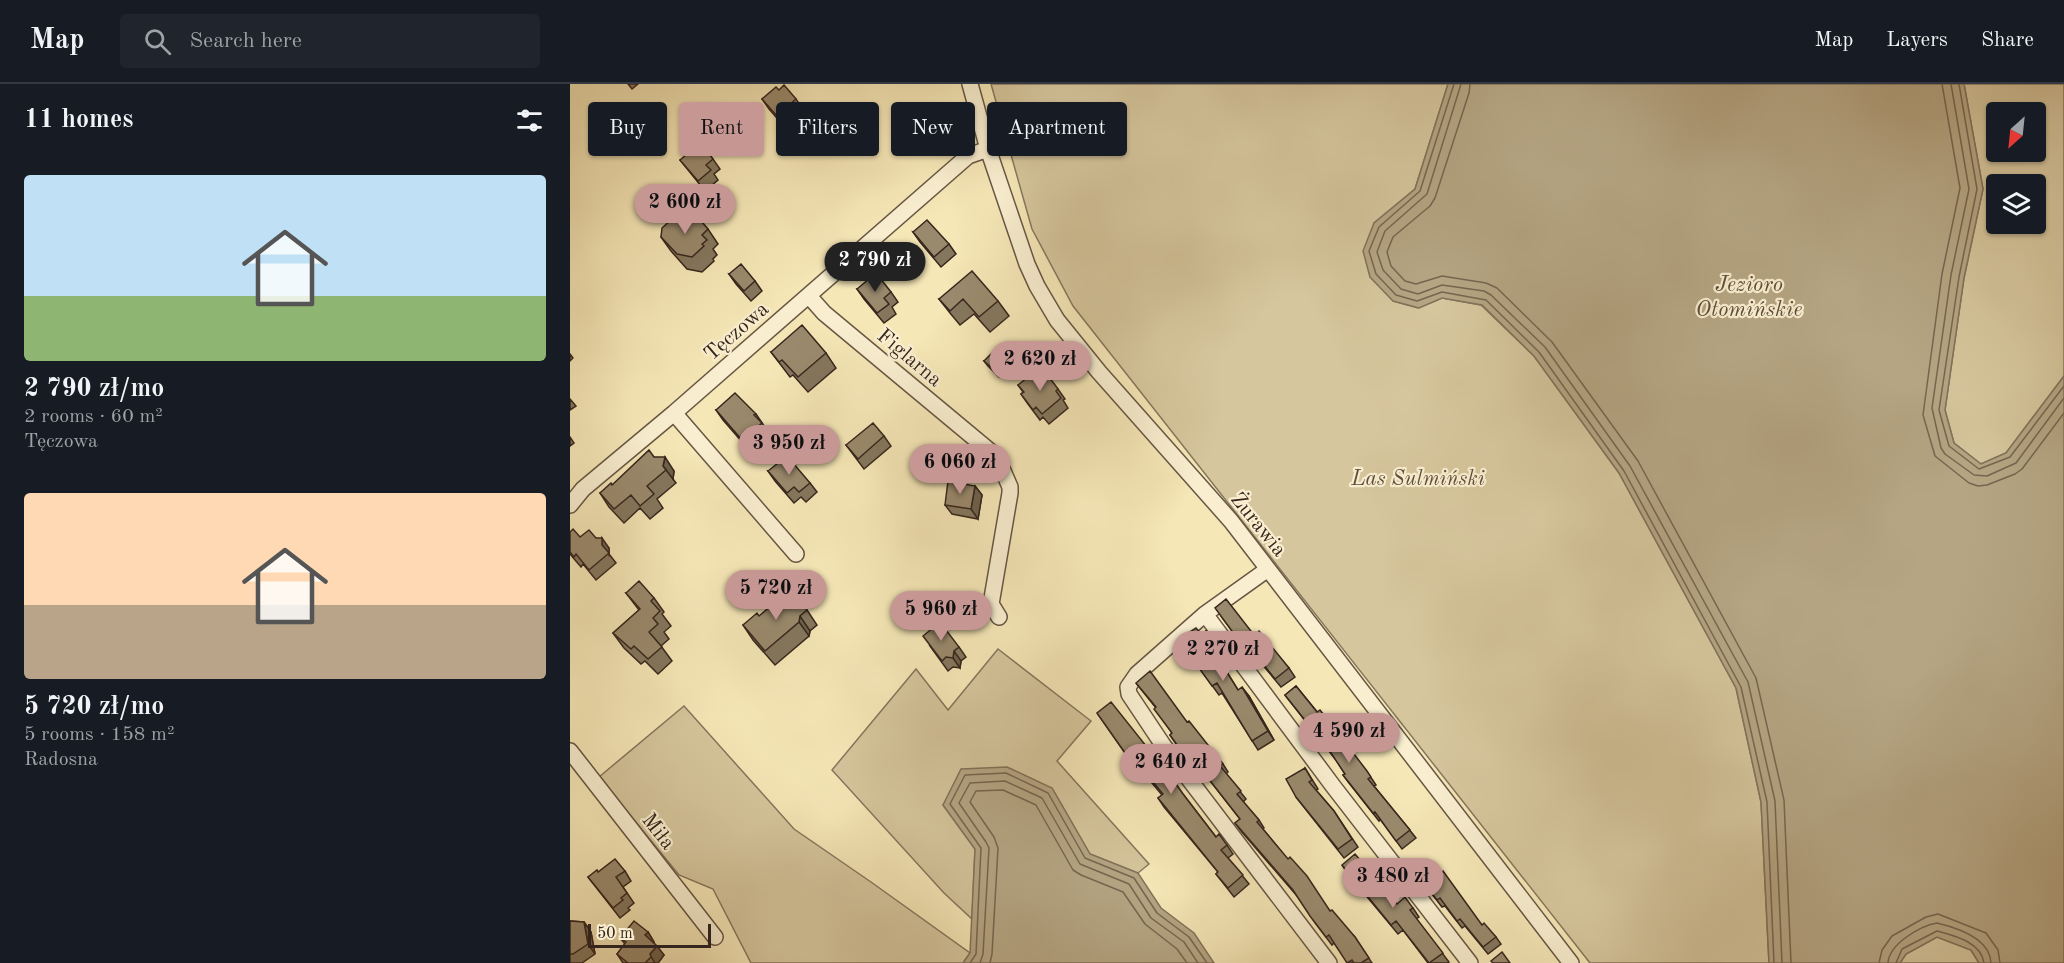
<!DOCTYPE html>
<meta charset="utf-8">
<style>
:root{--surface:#171b24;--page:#20242c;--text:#f1f3f6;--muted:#9ea1a6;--line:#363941;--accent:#c59692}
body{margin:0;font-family:"Old Standard TT",serif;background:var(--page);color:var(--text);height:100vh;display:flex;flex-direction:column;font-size:22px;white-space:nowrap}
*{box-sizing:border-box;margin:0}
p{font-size:20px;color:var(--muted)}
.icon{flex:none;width:33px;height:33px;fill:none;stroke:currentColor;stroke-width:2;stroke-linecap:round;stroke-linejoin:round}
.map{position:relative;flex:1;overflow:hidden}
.drawer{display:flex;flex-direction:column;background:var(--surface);width:570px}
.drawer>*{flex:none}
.hud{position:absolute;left:18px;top:18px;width:570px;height:54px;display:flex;gap:12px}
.needle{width:39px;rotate:207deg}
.buttons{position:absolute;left:1416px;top:18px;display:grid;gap:12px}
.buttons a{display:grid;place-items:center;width:60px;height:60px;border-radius:6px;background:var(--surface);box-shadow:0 2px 4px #0004;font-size:30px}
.scale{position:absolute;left:18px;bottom:15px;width:123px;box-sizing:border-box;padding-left:6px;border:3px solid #37261d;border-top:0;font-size:16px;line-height:21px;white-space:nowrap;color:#37261d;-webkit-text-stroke:4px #f9efd0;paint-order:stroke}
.price{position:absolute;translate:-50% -51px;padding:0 14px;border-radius:21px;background:var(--accent);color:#111;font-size:20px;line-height:39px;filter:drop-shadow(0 2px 3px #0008)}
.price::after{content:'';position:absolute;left:50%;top:36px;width:18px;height:14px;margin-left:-9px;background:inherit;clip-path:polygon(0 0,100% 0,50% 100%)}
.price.on{background:#222;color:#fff}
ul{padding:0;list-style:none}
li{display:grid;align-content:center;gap:12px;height:318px;padding:0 24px}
li span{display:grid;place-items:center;height:186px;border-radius:6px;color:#555}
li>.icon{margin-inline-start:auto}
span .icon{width:108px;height:108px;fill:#fffc;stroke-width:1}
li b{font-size:26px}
h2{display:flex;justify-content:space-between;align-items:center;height:72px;padding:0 24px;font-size:26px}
.chip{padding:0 21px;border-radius:6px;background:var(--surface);box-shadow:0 2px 4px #0004;font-size:21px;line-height:54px}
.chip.on{background:var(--accent);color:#111}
header{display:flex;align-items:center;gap:36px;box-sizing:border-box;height:84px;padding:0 30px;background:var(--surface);border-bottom:2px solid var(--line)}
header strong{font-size:28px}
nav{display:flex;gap:33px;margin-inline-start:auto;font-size:21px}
.search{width:420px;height:54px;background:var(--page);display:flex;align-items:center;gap:15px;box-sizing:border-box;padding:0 21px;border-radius:6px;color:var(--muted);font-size:22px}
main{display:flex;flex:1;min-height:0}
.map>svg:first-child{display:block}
.green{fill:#d6c69d;stroke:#86765d;stroke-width:1.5;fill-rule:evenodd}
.water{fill:#b5a583;stroke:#83725a;stroke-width:1.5}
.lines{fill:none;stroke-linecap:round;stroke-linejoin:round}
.shore{stroke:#766650;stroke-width:1.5}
.street-casing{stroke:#675644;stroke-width:18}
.street{stroke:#f9efd0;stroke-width:15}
.wall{fill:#84775e;stroke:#37261d;stroke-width:1.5}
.shaded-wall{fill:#6c614c;stroke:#37261d;stroke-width:1.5}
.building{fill:#9a8a6d;stroke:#37261d;stroke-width:1.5}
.labels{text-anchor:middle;stroke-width:4.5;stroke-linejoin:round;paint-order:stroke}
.street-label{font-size:21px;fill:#37261d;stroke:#f9efd0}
.park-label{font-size:21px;font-style:italic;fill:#5f4e3d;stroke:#f9efd0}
.water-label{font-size:22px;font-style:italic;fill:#5d4c3c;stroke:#f9efd0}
</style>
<header>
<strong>Map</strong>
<div class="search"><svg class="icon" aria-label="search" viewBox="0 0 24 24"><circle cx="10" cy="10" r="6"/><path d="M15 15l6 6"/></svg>Search here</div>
<nav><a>Map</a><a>Layers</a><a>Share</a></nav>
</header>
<main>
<section class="drawer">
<h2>11 homes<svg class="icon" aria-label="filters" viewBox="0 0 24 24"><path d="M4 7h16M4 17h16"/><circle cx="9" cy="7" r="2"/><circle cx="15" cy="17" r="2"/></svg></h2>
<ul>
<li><span style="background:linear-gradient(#bfe0f5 65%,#8fb573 0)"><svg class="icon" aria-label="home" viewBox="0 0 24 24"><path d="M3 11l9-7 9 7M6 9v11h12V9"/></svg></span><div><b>2 790 zł/mo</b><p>2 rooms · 60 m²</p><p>Tęczowa</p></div></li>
<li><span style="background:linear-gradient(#ffd9b3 60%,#b9a48a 0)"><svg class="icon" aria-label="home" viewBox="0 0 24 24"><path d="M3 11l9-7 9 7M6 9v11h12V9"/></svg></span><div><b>5 720 zł/mo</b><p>5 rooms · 158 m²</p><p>Radosna</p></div></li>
</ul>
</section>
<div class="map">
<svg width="1494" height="879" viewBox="0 0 1494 879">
<rect width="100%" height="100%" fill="#f6e7b7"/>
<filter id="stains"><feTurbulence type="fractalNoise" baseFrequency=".00333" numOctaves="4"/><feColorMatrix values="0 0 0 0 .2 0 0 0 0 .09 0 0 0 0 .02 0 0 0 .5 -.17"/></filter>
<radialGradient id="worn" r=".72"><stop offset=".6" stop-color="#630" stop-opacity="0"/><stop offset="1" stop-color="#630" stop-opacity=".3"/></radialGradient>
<path class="green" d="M 421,0 L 878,0 L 845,105 L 804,139 L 823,217 L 848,224 L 872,214 L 911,221 L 964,272 L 1049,389 L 1166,604 L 1191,718 L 1199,879 L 1020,879 L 503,222 L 462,145 Z
M 1394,0 L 1494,0 L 1494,292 L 1436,369 L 1411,380 L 1384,359 L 1375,326 L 1394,194 L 1413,105 ZM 1426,28 L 1466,28 L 1466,68 L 1426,68 ZM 1426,100 L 1466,100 L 1466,140 L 1426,140 Z
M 428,565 L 521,637 L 487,677 L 579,780 L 568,789 L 520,770 L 482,704 L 373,721 L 405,765 L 402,835 L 374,809 L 262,686 L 346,585 L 378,626 Z
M 114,622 L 224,745 L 301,798 L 400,869 L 393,879 L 181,879 L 143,805 L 109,791 L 29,693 Z
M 1367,853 L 1401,866 L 1409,879 L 1330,879 L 1336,870 Z"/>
<path class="water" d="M 878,0 L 1394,0 L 1413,105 L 1394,194 L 1375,326 L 1384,359 L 1411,380 L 1436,369 L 1494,292 L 1494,879 L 1409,879 L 1401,866 L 1367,853 L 1336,870 L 1330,879 L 1199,879 L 1191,718 L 1166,604 L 1049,389 L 964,272 L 912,221 L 872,214 L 849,224 L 823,217 L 800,193 L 793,167 L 804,139 L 845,105 Z
M 437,683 L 482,704 L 520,770 L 568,789 L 591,824 L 624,849 L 644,879 L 393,879 L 400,869 L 405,765 L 373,721 L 391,685 Z"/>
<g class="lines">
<path class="shore" d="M 884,0 L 850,107 L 809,143 L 799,167 L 806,190 L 826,211 L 847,217 L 872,208 L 916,216 L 969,268 L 1054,387 L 1171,603 L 1197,718 L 1204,879
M 891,0 L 857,110 L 815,147 L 807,168 L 813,186 L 831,205 L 848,210 L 872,201 L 914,207 L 921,211 L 975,263 L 1060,382 L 1178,598 L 1205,717 L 1212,879
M 900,0 L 899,9 L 865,114 L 860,122 L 823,153 L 817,168 L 821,182 L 835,197 L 846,200 L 872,192 L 916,199 L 927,204 L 982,258 L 1068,377 L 1186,594 L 1214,716 L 1221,879
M 1372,0 L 1390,104 L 1372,190 L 1353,331 L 1365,372 L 1399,399 L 1408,402 L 1417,401 L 1445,390 L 1452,385 L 1494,329
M 1381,0 L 1399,105 L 1381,191 L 1362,324 L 1371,364 L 1375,370 L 1404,391 L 1417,392 L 1446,379 L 1494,314
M 1389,0 L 1407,105 L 1389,193 L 1369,326 L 1379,362 L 1409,385 L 1440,373 L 1494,302
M 400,879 L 406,870 L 411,764 L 380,720 L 395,691 L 436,689 L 478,709 L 515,774 L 564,794 L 587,829 L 619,853 L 637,879
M 410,879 L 413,870 L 419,764 L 416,758 L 389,719 L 400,699 L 435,697 L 472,714 L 510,780 L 559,800 L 581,834 L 614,858 L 628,879
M 420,879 L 422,870 L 428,764 L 424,753 L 400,718 L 406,707 L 433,706 L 466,721 L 503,786 L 511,791 L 553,808 L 575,840 L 607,865 L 617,879
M 1309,879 L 1312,866 L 1322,852 L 1356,833 L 1368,830 L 1416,849 L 1428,866 L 1430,879
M 1318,879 C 1319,860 1350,842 1367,839 C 1388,844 1420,854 1421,879
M 1326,879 L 1332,865 L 1367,847 C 1385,852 1411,858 1414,879"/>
<defs>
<path id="street" d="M 400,0 L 418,65 L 457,180 L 467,202 L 487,236 L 529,288 L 661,437 L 1001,879
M 239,212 L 254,229 L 427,373 L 440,403 L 440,409 L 421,520 L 429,533
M 104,329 L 226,470
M 0,421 L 13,405 L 104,329 L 398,72 L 418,65
M 698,485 L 635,530 L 567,590 L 558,603 L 559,610 L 593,661 L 759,879
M 635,530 L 763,702 L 900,879
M 0,667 L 145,853"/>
</defs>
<use href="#street" class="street-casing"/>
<use href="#street" class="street"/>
</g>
<path class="wall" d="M 58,0 L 68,0 L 62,5 Z
M 209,6 L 226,15 L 233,25 L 228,29 L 234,38 L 220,49 L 199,25 L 192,15 Z
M 126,68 L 143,75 L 150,85 L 144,90 L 148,96 L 135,107 L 110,76 Z
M 109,134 L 123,135 L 138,145 L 148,160 L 143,165 L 147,171 L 143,175 L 144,177 L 132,188 L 117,185 L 101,167 L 91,153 Z
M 343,148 L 379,160 L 386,170 L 371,183 L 350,158 Z
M 159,190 L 185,197 L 192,207 L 181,217 L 166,200 Z
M 287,205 L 321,208 L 328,218 L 322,223 L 326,230 L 314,239 L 294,215 Z
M 369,215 L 428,217 L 439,232 L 420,248 L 404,230 L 390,241 L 380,229 Z
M 201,268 L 256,269 L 266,284 L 238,308 L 223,291 L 220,293 Z
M 0,270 L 3,274 L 0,277 Z
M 414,277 L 436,278 L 440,283 L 429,293 L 418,282 Z
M 473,292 L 488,305 L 495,315 L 493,316 L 498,324 L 479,340 L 473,333 L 470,336 L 458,320 L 451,310 L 453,308 L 448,301 Z
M 0,315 L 6,322 L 0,326 Z
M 146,326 L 186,330 L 199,349 L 179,366 L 153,336 Z
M 314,352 L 321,362 L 294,385 L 276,361 Z
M 0,353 L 4,359 L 0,362 Z
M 84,373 L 104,387 L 103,395 L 106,399 L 87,415 L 93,424 L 80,435 L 70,424 L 54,439 L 39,423 L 30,409 Z
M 198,387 L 240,399 L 247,408 L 236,418 L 231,413 L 224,419 L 205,397 Z
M 405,402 L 412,411 L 408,435 L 382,430 L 375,421 Z
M 0,448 L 10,453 L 26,454 L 39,464 L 39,470 L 46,479 L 26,496 L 13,480 L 11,483 L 0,470 Z
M 56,509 L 84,514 L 94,528 L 92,530 L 101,542 L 94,548 L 99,555 L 91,562 L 102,577 L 88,590 L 75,577 L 71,580 L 54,564 L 43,549 L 69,526 Z
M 237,526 L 247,541 L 240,547 L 239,552 L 205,581 L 183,556 L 173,541 L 189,532 Z
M 651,532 L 684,551 L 719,584 L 725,593 L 711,603 L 691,579 L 687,581 Z
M 636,547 L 652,569 L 647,572 L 668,606 L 679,612 L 704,656 L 688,666 L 652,609 L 649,611 L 611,559 L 617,554 L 632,551 Z
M 360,562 L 389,563 L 396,573 L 391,577 L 390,584 L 383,583 L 378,587 Z
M 566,599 L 617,638 L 653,680 L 658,688 L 656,690 L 676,715 L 673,718 L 689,736 L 694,744 L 693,745 L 760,827 L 785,853 L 802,879 L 778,879 L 764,859 L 762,861 L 746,840 L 727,812 L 671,747 L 665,739 L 670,735 L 619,670 L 615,673 L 600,651 L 602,649 L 586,624 Z
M 726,602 L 802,695 L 806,701 L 804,702 L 846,754 L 832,765 L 810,735 L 809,737 L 779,699 L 773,691 L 775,690 L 766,676 L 715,611 Z
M 527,629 L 584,672 L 595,682 L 601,691 L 600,692 L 613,710 L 646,753 L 657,761 L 663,770 L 658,774 L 679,800 L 664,813 L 646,790 L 648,788 L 594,723 L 588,714 L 592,711 L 566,680 L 564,682 Z
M 735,684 L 748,705 L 746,706 L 764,727 L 788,763 L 774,774 L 726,713 Z
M 772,781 L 827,820 L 843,824 L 849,833 L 846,835 L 879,878 L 877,879 L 858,879 L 833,846 L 828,850 L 778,790 Z
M 55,787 L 61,797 L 53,803 L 64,819 L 58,824 L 60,826 L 50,834 L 18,793 L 28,788 Z
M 855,801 L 912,841 L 926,853 L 931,860 L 918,870 L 895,842 L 892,844 L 875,822 L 872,823 Z
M 0,837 L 14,838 L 21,848 L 25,870 L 12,879 L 0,879 Z
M 78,848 L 84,858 L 84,859 L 94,871 L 88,879 L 53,879 L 47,870 L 55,860 L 50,854 Z"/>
<path class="shaded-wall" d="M 95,373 L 104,387 L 103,395 L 93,382 Z
M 405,402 L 412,411 L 408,435 L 401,425 Z
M 32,454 L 39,464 L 39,471 L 32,461 Z
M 230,532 L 240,547 L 239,552 L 229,538 Z
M 384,567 L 391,577 L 390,584 L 383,574 Z
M 672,603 L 679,612 L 704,656 L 698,647 Z
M 14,838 L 21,848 L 25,870 L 18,860 Z
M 78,848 L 84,858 L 82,861 L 75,851 Z
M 87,862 L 94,871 L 88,879 L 85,879 L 81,873 L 80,870 Z"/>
<path class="building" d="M 214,1 L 226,15 L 220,20 L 227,28 L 213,39 L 192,15 L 206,3 L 209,6 Z
M 133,62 L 143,75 L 136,81 L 141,86 L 128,97 L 110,76 L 123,65 L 126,68 Z
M 117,127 L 123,135 L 127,132 L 138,145 L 132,151 L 137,156 L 132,160 L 134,162 L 122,173 L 107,170 L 91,153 L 92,144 L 106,131 L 109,134 Z
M 357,136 L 379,160 L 364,173 L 343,148 Z
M 171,180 L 185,197 L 174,207 L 159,190 Z
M 402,187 L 428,217 L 409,233 L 393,215 L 380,227 L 369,215 Z
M 306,189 L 321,208 L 314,214 L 319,220 L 307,229 L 287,205 Z
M 232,241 L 256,269 L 228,293 L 212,276 L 209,278 L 201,268 Z
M 425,266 L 436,278 L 426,288 L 414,277 Z
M 468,285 L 473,292 L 476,289 L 488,305 L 486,307 L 491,314 L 472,330 L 466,323 L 463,326 L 451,310 L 454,308 L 448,301 Z
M 165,309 L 186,330 L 184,331 L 192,339 L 172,356 L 146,326 Z
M 303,339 L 314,352 L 288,375 L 276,361 Z
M 79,366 L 84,373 L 95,373 L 93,382 L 96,386 L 77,402 L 84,410 L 70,422 L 61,411 L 44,425 L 30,409 L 41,399 L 42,401 Z
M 217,372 L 240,399 L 229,408 L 224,403 L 217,409 L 198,387 Z
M 378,397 L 405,402 L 401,425 L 375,421 Z
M 3,445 L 10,453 L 19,446 L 26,454 L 32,454 L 32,461 L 39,469 L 19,486 L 6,470 L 4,473 L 0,468 L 0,448 Z
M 69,497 L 84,514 L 81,517 L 90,527 L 83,534 L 88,540 L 79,548 L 92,563 L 78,575 L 64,562 L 61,565 L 43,549 L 70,525 L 56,509 Z
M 220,506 L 237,526 L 230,532 L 229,538 L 195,567 L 173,541 L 187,529 L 189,532 L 202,521 L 208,519 L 210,515 Z
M 656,515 L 684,551 L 689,547 L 719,584 L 705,595 L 685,570 L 681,573 L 645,524 Z
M 370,538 L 389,563 L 384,567 L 383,574 L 376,573 L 372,577 L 353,552 Z
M 626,544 L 632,551 L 636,547 L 645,560 L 641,563 L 668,606 L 672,603 L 698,647 L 682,657 L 647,599 L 642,602 L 611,559 L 617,554 L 615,551 Z
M 580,587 L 617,638 L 619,637 L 653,680 L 650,682 L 671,707 L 667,710 L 689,736 L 687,738 L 718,775 L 720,773 L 737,792 L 760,827 L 762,826 L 785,853 L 799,874 L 791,879 L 784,879 L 782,876 L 777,879 L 759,851 L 756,853 L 740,832 L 723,806 L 665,739 L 670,735 L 613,662 L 610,665 L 600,651 L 602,649 L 584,625 L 586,623 L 566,599 Z
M 726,602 L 747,628 L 750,626 L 758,636 L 797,687 L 801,693 L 798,695 L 840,746 L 826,757 L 805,728 L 803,729 L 773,691 L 775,690 L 761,669 L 715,611 Z
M 541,618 L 584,672 L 585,671 L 595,682 L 594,683 L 613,710 L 646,753 L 649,750 L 657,761 L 651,766 L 673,791 L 658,804 L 646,790 L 648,788 L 588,714 L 593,710 L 560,671 L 558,673 L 527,629 Z
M 735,684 L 742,696 L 739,698 L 764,727 L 782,755 L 768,765 L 726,713 L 716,695 Z
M 785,770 L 827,820 L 835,813 L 843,824 L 840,826 L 873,869 L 859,879 L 826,837 L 821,841 L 772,781 Z
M 45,775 L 55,787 L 46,793 L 57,809 L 51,814 L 53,816 L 43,824 L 18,793 L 27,786 L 28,788 Z
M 873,787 L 912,841 L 914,839 L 926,853 L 913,863 L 890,835 L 887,837 L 870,814 L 867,816 L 855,801 Z
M 0,837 L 14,838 L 18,860 L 3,870 L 0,870 Z
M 64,837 L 78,848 L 75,851 L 87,862 L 80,870 L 81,873 L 75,879 L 58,879 L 47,870 L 56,858 L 50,854 Z
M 932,868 L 940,879 L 923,879 L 921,877 Z"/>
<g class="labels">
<g class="street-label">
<text transform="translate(166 247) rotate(-41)" y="7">Tęczowa</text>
<text transform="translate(340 273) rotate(40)" y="7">Figlarna</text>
<text transform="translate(689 440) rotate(51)" y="7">Żurawia</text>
<text transform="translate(89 747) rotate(52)" y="7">Miła</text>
</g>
<g class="park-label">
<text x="848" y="401">Las Sulmiński</text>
</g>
<g class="water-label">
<text x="1179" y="207">Jezioro<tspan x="1179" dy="25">Otomińskie</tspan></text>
</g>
</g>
<rect width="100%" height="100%" filter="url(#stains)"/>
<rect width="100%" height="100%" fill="url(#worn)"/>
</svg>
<div class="buttons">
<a><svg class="needle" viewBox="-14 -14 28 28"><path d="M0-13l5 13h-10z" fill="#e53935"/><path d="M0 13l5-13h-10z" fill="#9ea1a6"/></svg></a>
<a><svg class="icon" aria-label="layers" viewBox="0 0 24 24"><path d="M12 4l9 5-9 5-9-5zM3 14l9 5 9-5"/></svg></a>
</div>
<div class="scale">50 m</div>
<b class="price" style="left:115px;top:151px">2 600 zł</b>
<b class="price on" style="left:305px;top:209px">2 790 zł</b>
<b class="price" style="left:470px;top:308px">2 620 zł</b>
<b class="price" style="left:219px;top:392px">3 950 zł</b>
<b class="price" style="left:390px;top:411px">6 060 zł</b>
<b class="price" style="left:206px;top:537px">5 720 zł</b>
<b class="price" style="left:371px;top:558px">5 960 zł</b>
<b class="price" style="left:653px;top:598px">2 270 zł</b>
<b class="price" style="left:779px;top:680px">4 590 zł</b>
<b class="price" style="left:601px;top:711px">2 640 zł</b>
<b class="price" style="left:823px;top:825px">3 480 zł</b>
<div class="hud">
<a class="chip">Buy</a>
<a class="chip on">Rent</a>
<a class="chip">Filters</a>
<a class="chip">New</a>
<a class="chip">Apartment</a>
</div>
</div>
</main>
